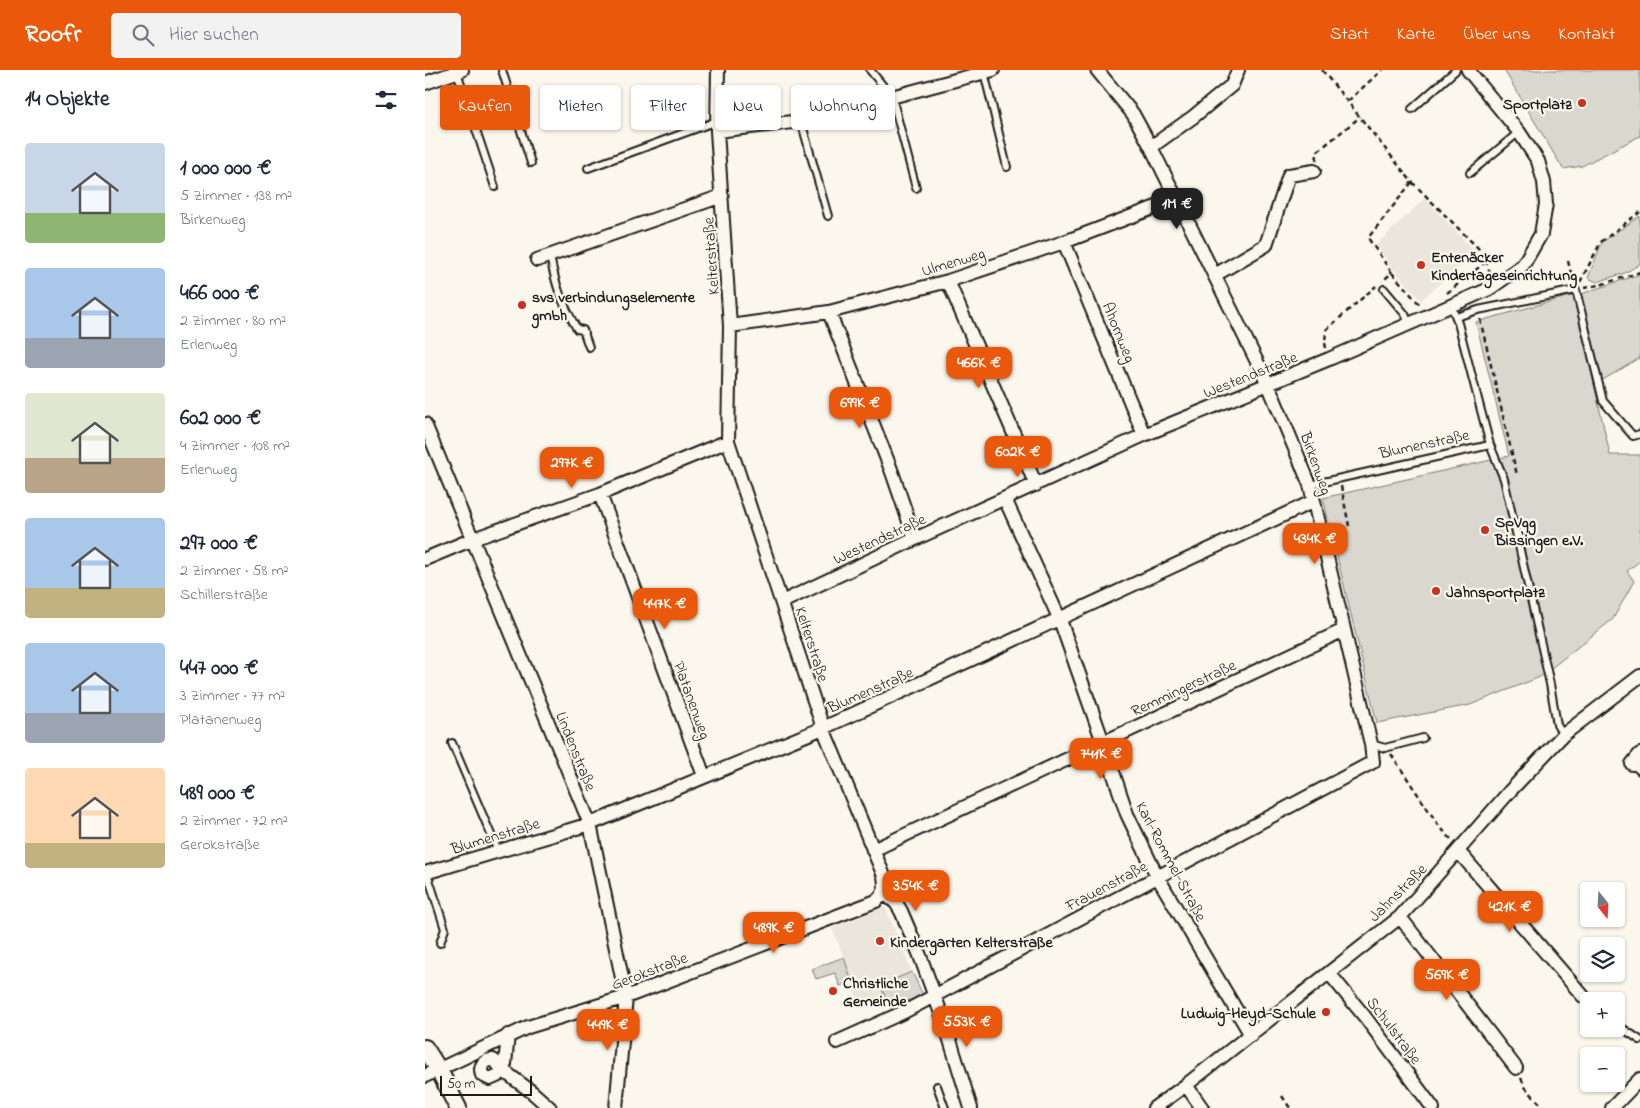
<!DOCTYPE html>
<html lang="de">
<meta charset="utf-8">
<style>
:root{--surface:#fff;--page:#f2f2f3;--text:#1f2937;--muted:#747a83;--accent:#ea580c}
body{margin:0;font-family:"Indie Flower",sans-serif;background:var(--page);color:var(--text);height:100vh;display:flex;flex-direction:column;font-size:19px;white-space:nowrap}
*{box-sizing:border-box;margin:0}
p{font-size:16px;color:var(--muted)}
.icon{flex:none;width:28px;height:28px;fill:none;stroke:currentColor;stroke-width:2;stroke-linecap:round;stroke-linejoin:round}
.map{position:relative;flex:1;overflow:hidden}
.sheet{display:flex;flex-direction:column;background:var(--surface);width:425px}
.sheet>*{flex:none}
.guide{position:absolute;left:15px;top:15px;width:475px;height:45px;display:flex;gap:10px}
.needle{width:32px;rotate:162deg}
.buttons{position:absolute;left:1155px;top:812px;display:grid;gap:10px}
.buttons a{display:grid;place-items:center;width:45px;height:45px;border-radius:5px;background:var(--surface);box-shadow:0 1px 4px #0004;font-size:25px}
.scale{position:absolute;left:15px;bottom:12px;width:92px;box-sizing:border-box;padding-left:5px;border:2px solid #1c1c1c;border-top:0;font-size:14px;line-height:18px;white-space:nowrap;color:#1c1c1c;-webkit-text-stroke:4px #fbf7ec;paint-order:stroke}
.price{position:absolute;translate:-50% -42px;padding:0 11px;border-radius:10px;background:var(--accent);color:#fff;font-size:16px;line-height:32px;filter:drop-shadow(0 1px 2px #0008)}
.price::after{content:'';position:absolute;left:50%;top:30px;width:15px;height:11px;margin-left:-8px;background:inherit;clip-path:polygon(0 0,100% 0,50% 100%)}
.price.on{background:#222;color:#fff}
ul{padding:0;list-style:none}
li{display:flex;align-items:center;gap:15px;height:125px;padding:0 25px}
li span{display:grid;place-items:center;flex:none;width:140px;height:100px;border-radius:5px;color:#555}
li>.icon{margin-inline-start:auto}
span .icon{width:60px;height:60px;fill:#fffc;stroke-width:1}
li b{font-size:21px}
h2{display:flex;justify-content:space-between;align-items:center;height:60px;padding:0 25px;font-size:21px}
.chip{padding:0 18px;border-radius:5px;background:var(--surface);box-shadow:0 1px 4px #0004;font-size:18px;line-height:45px}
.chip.on{background:var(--accent);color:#fff}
header{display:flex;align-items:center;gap:30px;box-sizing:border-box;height:70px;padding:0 25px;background:var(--accent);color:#fff}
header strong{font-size:24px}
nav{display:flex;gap:28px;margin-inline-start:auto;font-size:18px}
.search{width:350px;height:45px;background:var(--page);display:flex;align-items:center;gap:12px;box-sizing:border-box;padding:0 18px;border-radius:5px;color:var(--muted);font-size:19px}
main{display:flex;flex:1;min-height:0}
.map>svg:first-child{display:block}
.built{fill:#eae6dc}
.green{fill:#dad7ce;stroke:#7b7a75}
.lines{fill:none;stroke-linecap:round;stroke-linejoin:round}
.service-casing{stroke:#1c1c1c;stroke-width:10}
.minor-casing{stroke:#1c1c1c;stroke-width:16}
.tertiary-casing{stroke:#1c1c1c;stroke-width:20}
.path{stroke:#1c1c1c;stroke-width:2.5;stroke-dasharray:5 4;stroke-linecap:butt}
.service{stroke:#fbf7ec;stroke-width:6}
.minor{stroke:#fbf7ec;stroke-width:12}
.tertiary{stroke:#fbf7ec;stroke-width:16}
.poi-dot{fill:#c8321e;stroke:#fbf7ec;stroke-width:2}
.labels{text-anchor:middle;stroke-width:4.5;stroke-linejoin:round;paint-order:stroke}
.poi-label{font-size:16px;font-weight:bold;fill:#1c1c1c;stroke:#fbf7ec;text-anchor:start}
.street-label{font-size:16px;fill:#1c1c1c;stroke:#fbf7ec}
</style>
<header>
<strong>Roofr</strong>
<div class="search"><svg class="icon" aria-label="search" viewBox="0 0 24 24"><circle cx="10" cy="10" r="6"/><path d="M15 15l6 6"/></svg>Hier suchen</div>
<nav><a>Start</a><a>Karte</a><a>Über uns</a><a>Kontakt</a></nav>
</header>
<main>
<section class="sheet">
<h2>14 Objekte<svg class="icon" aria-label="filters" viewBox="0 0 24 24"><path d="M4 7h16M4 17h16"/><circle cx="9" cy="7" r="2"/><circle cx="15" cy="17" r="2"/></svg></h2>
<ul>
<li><span style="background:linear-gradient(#c9d6e8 70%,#8fb573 0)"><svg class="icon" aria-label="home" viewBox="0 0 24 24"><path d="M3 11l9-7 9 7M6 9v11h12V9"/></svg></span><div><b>1 000 000 €</b><p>5 Zimmer · 138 m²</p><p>Birkenweg</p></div></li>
<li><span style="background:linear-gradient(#a9c7e8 70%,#9aa5b1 0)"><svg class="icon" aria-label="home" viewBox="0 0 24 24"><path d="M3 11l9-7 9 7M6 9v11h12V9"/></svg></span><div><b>466 000 €</b><p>2 Zimmer · 80 m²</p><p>Erlenweg</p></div></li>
<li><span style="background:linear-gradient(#dfe7d0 65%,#b9a48a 0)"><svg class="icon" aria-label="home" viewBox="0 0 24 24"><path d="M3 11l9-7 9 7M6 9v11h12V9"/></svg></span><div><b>602 000 €</b><p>4 Zimmer · 108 m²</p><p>Erlenweg</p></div></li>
<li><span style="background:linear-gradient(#a9c7e8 70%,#c2b280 0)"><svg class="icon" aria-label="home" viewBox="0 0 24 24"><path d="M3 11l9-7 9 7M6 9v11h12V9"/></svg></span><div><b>297 000 €</b><p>2 Zimmer · 58 m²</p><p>Schillerstraße</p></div></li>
<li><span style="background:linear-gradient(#a9c7e8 70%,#9aa5b1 0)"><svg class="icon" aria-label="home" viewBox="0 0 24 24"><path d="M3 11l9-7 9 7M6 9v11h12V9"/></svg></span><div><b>447 000 €</b><p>3 Zimmer · 77 m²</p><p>Platanenweg</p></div></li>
<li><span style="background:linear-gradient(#ffd9b3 75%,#c2b280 0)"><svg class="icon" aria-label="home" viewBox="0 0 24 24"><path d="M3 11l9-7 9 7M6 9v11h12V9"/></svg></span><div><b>489 000 €</b><p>2 Zimmer · 72 m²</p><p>Gerokstraße</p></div></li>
</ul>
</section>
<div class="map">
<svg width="1215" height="1038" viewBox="0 0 1215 1038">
<rect width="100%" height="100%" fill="#fbf7ec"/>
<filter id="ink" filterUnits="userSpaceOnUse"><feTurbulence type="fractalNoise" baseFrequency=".02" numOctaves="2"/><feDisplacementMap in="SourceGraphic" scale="10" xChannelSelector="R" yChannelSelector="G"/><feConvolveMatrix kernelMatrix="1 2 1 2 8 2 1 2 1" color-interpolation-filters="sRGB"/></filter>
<g filter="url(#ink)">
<path class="built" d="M 1000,128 L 1051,183 L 996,230 L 967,198 L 951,175 Z
M 460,837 L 487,902 L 455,915 L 460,928 L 435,937 L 419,887 L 407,858 Z"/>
<path class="green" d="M 1079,0 L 1215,0 L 1215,66 L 1157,96 L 1138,99 Z
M 1215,146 L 1215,194 L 1200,203 L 1172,212 L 1163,208 L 1177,172 Z
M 1215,204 L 1215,288 L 1176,311 L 1156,224 Z
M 1149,225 L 1185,385 L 1215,385 L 1215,491 L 1202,501 L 1209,511 L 1188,549 L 1115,607 L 1045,635 L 952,653 L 898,428 L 1084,386 L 1051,252 Z
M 419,887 L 427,912 L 415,916 L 410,903 L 391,909 L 387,899 Z
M 487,902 L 498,925 L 465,938 L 455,915 Z"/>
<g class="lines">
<defs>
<path id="service" d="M 77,0 L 106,93
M 445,0 L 467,27 L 491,118
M 32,2 L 70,117
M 559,2 L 582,97
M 987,39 L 1031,0
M 376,51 L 403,146
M 163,98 L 292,51
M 1045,103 L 1094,62
M 125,186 C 131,217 136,231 152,259 L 158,260 L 164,277
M 959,219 L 980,244 L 984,254
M 1031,247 L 1053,240 L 1151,220 L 1178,331 L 1208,366 L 1215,364
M 1065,375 L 1079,409 L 1125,614 L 1132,655 L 1138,665
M 885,415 L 1065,375 L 1033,253 L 1026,235
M 27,673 L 73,781
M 946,674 L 960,678 L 998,668
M 1207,694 L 1215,701
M 2,803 L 20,859 L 15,873
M 1191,954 L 1215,970
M 512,1016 L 520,1038"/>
<path id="minor" d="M 0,13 L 37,0
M 292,61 L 376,51 L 568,0
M 726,77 L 768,47 L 807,15 L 813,0
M 639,172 L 719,365
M 112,190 L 297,126
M 790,205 L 841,175 L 864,105 L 889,101
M 523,211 L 611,415
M 404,242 L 467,402 L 490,469
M 305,256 L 404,242 L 523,211 L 639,172 L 752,129
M 0,354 L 165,754 L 201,927 L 191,1038
M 175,424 L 279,706
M 580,429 L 635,550 L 678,672 L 702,744 L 732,806 L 826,965
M 0,489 L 48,469 L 175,424 L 303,371
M 357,532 L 490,469 L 719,365 L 904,289 L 1064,219 L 1098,195 L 1116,164 L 1121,134 L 1119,112 L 1113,91 L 1094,62 L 1043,0
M 1207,694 L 1215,684
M 448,780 L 919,560
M 1033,781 L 1158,926
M 0,803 L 165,754 L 398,658 L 889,431
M 459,823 L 471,833 L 476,841 L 494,883 L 521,957 L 546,1038
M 975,847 L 1091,998
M 904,903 L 940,947 L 1008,1038
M 83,965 L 80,994 L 74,1005 L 65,1009 L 57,1005 C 54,996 59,989 68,990 L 73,994 L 76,999 L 107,1022 L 125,1038
M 412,972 L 479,942 L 948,692 L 946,674 L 885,415 L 843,314 L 726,77 L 708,44 L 672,0
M 0,1006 L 103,957 L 201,927 L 451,831 C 460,824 461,817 459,806 L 398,658 L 303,371 L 305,256 L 292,61 L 293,0
M 761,1015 L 777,1038
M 729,1038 L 761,1015 L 975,847 L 1085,721 L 1138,665 L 1215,606
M 1187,1038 L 1215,1009"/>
<path id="tertiary" d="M 0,978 L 14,1000 L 33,1038"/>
</defs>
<use href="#service" class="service-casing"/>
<use href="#minor" class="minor-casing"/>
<use href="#tertiary" class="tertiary-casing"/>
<path class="path" d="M 897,0 L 987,112 L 943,168 L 967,203 L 957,211
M 923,31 L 957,0
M 891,90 L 893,81 L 935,47
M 987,112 L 1058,183 L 1065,203
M 1143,191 L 1148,211
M 967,203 L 996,236
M 1155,212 L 1176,172 L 1215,142
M 1159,218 L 1178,214 L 1215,202
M 1022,223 L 1062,191
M 1055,249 L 1092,405
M 901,278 L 900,273 L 901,260 L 951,216
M 916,416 L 924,456
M 966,684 L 1014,756 L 1026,769
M 1096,1008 L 1100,1017 L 1119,1038
M 857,1026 L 865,1038"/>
<use href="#service" class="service"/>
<use href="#minor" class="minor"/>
<use href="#tertiary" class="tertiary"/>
</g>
</g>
<g class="poi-dot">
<circle cx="1157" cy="33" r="5"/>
<circle cx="996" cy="195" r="5"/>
<circle cx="97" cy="235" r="5"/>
<circle cx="1060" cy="460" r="5"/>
<circle cx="1011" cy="521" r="5"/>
<circle cx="455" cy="871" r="5"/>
<circle cx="408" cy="921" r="5"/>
<circle cx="901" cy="942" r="5"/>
</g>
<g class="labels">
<g class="poi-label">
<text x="1147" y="39" text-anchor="end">Sportplatz</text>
<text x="1006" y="192">Entenäcker<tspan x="1006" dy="18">Kindertageseinrichtung</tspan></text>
<text x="107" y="232">svs verbindungselemente<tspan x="107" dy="18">gmbh</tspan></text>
<text x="1070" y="457">SpVgg<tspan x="1070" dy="18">Bissingen e.V.</tspan></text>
<text x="1021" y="527">Jahnsportplatz</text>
<text x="465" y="877">Kindergarten Kelterstraße</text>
<text x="418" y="918">Christliche<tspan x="418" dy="18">Gemeinde</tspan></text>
<text x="891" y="948" text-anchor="end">Ludwig-Heyd-Schule</text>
</g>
<g class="street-label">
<text transform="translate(285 186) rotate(-94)" y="6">Kelterstraße</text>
<text transform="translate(528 191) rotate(-17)" y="6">Ulmenweg</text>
<text transform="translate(695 262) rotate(68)" y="6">Ahornweg</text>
<text transform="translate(825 304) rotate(-22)" y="6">Westendstraße</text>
<text transform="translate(999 373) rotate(-12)" y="6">Blumenstraße</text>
<text transform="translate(892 393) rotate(70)" y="6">Birkenweg</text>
<text transform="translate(454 468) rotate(-25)" y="6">Westendstraße</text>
<text transform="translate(388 574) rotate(72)" y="6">Kelterstraße</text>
<text transform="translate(758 617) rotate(-25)" y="6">Remmingerstraße</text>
<text transform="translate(445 619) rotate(-24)" y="6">Blumenstraße</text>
<text transform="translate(268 630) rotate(70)" y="6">Platanenweg</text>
<text transform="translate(152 681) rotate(68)" y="6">Lindenstraße</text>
<text transform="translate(70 765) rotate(-17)" y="6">Blumenstraße</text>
<text transform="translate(747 791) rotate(62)" y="6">Karl-Rommel-Straße</text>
<text transform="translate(681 815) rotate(-28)" y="6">Frauenstraße</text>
<text transform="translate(972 822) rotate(-45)" y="6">Jahnstraße</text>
<text transform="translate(224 900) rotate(-21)" y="6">Gerokstraße</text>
<text transform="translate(970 960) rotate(53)" y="6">Schulstraße</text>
</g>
</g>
</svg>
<div class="buttons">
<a><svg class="needle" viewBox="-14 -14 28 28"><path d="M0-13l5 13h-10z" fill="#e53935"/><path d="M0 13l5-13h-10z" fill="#747a83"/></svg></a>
<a><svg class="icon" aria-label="layers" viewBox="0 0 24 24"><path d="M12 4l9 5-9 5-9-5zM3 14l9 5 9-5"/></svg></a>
<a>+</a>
<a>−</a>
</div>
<div class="scale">50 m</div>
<b class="price on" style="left:752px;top:160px">1M €</b>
<b class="price" style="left:554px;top:319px">466K €</b>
<b class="price" style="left:435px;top:359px">699K €</b>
<b class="price" style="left:593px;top:408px">602K €</b>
<b class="price" style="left:147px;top:419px">297K €</b>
<b class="price" style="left:890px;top:495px">434K €</b>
<b class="price" style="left:240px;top:560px">447K €</b>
<b class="price" style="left:676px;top:710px">741K €</b>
<b class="price" style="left:491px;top:842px">354K €</b>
<b class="price" style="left:1085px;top:863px">421K €</b>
<b class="price" style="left:349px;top:884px">489K €</b>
<b class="price" style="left:1022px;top:931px">569K €</b>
<b class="price" style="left:542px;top:978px">553K €</b>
<b class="price" style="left:183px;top:981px">449K €</b>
<div class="guide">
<a class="chip on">Kaufen</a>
<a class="chip">Mieten</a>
<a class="chip">Filter</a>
<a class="chip">Neu</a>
<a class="chip">Wohnung</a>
</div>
</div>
</main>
